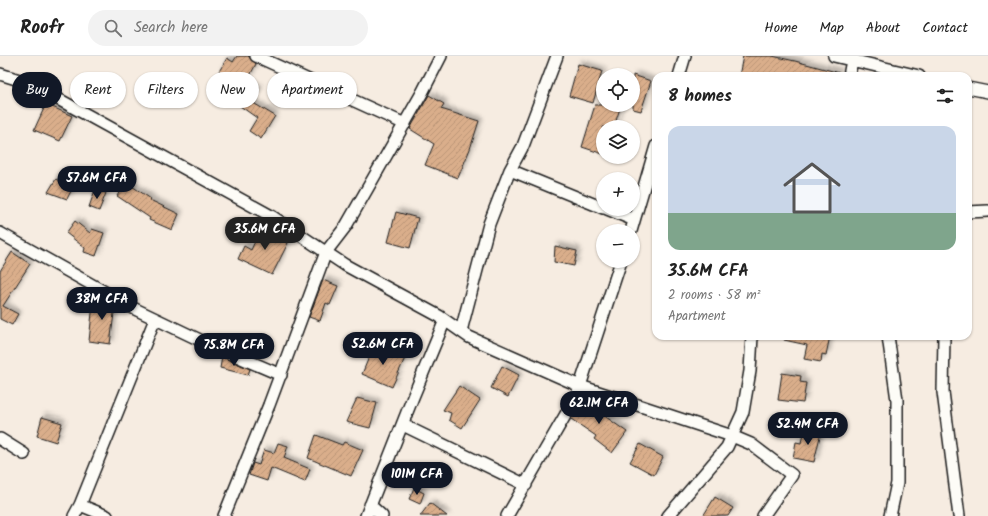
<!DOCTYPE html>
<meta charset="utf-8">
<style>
:root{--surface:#fff;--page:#f2f2f2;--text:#222;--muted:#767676;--line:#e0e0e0;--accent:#111827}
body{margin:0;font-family:Kalam,sans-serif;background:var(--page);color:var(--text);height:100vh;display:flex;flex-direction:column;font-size:15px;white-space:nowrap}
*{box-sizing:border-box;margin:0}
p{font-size:13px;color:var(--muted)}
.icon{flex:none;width:22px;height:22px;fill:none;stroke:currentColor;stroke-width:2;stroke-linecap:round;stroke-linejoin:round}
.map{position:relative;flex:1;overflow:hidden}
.details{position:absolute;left:652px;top:16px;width:320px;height:268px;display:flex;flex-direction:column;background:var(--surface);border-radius:12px;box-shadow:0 1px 3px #0004}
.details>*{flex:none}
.banner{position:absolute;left:12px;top:16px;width:380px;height:36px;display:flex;gap:8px}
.tools{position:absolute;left:596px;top:12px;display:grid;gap:8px}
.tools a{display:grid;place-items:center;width:44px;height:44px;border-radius:50%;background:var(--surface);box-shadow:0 1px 3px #0004;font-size:20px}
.price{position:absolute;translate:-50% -34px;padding:0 9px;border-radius:14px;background:var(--accent);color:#fff;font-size:13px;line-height:26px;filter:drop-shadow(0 1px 2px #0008)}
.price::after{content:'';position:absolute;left:50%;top:24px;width:12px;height:9px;margin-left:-6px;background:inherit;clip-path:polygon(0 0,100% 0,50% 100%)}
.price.current{background:#222;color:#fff}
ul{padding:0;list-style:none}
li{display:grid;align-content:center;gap:8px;height:212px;padding:0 16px}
li span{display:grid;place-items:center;height:124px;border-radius:12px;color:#555}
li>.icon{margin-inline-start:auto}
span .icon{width:72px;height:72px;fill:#fffc;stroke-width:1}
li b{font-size:17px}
h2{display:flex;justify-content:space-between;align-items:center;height:48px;padding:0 16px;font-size:17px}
.chip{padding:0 14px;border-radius:18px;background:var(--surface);box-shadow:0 1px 3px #0004;font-size:14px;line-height:36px}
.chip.current{background:var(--accent);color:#fff}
header{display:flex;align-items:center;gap:24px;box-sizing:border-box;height:56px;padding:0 20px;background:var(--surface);border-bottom:1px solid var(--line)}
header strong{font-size:19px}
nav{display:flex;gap:22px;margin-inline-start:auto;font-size:14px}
.search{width:280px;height:36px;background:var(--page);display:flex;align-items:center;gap:10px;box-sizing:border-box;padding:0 14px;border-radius:22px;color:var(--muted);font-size:15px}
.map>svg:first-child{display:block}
.building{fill:url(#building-hatch);stroke:#1c1c1c;filter:url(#shadow)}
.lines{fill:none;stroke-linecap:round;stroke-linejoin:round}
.minor-casing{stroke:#1c1c1c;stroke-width:14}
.minor{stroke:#fdfcf7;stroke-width:11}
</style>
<header>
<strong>Roofr</strong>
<div class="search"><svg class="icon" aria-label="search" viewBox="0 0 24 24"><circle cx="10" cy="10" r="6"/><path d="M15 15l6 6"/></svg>Search here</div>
<nav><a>Home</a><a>Map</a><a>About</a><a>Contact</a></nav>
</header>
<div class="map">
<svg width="988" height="460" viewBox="0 0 988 460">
<defs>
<pattern id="building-hatch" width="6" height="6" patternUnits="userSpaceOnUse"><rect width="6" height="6" fill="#daae8b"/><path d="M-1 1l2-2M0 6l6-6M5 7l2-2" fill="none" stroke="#ba9577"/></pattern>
<filter id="shadow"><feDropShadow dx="3.5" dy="-3.5" stdDeviation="2" flood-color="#0004"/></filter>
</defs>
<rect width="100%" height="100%" fill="#f6ece1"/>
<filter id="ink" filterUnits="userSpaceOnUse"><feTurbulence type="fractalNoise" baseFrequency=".025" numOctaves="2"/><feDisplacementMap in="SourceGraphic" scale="8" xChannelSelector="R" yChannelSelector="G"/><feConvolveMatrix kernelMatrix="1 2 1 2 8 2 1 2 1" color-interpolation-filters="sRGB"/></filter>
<g filter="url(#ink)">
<path class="building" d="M 237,0 L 248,0 L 256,8 L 247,25 L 259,34 L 250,45 L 275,60 L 261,83 L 249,75 L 257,62 L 230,43 L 226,49 L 210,39 L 222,19 L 218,17 L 227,2 L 233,6 Z
M 743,0 L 772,0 L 795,5 L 840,17 L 839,20 L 739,20 Z
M 578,8 L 602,15 L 593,47 L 569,40 Z
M 633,19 L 651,25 L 641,55 L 633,53 Z
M 429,39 L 444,48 L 441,53 L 479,65 L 470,93 L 458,122 L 425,109 L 434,88 L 410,73 Z
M 46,48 L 72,60 L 60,85 L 34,74 Z
M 595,49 L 621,49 L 614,71 L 603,71 L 603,98 L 582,91 Z
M 56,123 L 72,133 L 67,143 L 48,136 Z
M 126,126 L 151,143 L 150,144 L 179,158 L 172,174 L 149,164 L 150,162 L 117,140 Z
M 95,134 L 106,137 L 99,155 L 89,151 Z
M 396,156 L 418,162 L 410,192 L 388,186 Z
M 75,165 L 90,177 L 92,173 L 104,177 L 96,200 L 84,196 L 85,192 L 66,177 Z
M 263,168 L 275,174 L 272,180 L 288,187 L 272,219 L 238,203 L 244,190 L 251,194 Z
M 555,190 L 577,195 L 574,210 L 554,206 Z
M 12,196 L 30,208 L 3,250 L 18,258 L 12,269 L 0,263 L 0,215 Z
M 323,224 L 338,230 L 330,249 L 326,247 L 320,265 L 309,261 Z
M 94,238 L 115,250 L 110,288 L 89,285 Z
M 785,280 L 830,280 L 826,299 L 822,298 L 821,306 L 804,303 L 807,289 L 784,284 Z
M 374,289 L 405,302 L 392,331 L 362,318 Z
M 222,301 L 250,313 L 248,319 L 220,312 Z
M 502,310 L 519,319 L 508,341 L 491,332 Z
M 782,317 L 801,320 L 800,326 L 806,327 L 803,347 L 778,344 Z
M 459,330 L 480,344 L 462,372 L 449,364 L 451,357 L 443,354 Z
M 584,341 L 601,353 L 599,356 L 627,376 L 612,397 L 594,383 L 596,380 L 571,363 Z
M 357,342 L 377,347 L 370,372 L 346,366 Z
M 42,361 L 62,367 L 56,386 L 37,380 Z
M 804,373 L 821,376 L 814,406 L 793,402 L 796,386 L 801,387 Z
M 316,379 L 342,389 L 344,386 L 363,394 L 351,420 L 308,402 Z
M 278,387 L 288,390 L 284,402 L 310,413 L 305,426 L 271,412 L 267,425 L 249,419 L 253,407 L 259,409 L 264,394 L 274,397 Z
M 640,388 L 663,401 L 654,419 L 630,406 Z
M 414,432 L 424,437 L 420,448 L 409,443 Z
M 715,441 L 733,452 L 728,460 L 703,460 Z
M 430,447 L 447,460 L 420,460 Z"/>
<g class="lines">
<defs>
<path id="minor" d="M 256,0 L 405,68
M 834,0 L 919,20
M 0,18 L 29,27 L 273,161 L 345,209 L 439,260 L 469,281 L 580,330 L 732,380 L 751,388 L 792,419 L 763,460
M 679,20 L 685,0
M 849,20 L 852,4
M 968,32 L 988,36
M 510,114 L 603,152
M 607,153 L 634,164
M 968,156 L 988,155
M 631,175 L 656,90
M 0,177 L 135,253 L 204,286 L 281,319
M 461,275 L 489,168 L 510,114 L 523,90 L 557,0
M 888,280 L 897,344 L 897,427 L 890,460
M 944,280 L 943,336 L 959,460
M 403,369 L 526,429
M 0,383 L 24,398
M 80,449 L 107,460
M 370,449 L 382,460
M 74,460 L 80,449 L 155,263
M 224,460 L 269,349 L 326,196 L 346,170 L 422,37 L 441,0
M 366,460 L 413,341 L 445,264
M 507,460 L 577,339 L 621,205
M 668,460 L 727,391 L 743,356 L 750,315 L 752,280"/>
</defs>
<use href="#minor" class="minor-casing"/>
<use href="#minor" class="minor"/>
</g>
</g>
</svg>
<div class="tools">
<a><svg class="icon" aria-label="locate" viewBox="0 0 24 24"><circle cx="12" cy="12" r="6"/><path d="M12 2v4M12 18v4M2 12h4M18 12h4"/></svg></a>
<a><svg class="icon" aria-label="layers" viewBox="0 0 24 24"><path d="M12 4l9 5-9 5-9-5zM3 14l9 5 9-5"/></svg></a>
<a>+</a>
<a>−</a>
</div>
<b class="price" style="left:97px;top:144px">57.6M CFA</b>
<b class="price current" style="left:265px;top:195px">35.6M CFA</b>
<b class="price" style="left:102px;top:265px">38M CFA</b>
<b class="price" style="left:383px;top:310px">52.6M CFA</b>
<b class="price" style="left:234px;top:311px">75.8M CFA</b>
<b class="price" style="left:599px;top:369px">62.1M CFA</b>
<b class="price" style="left:808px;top:390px">52.4M CFA</b>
<b class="price" style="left:417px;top:440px">101M CFA</b>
<div class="banner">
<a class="chip current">Buy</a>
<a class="chip">Rent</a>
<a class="chip">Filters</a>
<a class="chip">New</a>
<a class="chip">Apartment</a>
</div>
<section class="details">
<h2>8 homes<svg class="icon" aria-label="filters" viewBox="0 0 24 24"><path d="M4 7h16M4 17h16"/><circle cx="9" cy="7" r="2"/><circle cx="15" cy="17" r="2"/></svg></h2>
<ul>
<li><span style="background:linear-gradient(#c9d6e8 70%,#7fa58c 0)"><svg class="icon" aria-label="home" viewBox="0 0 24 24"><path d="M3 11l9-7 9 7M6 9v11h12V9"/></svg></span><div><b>35.6M CFA</b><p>2 rooms · 58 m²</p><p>Apartment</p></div></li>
</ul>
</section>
</div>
